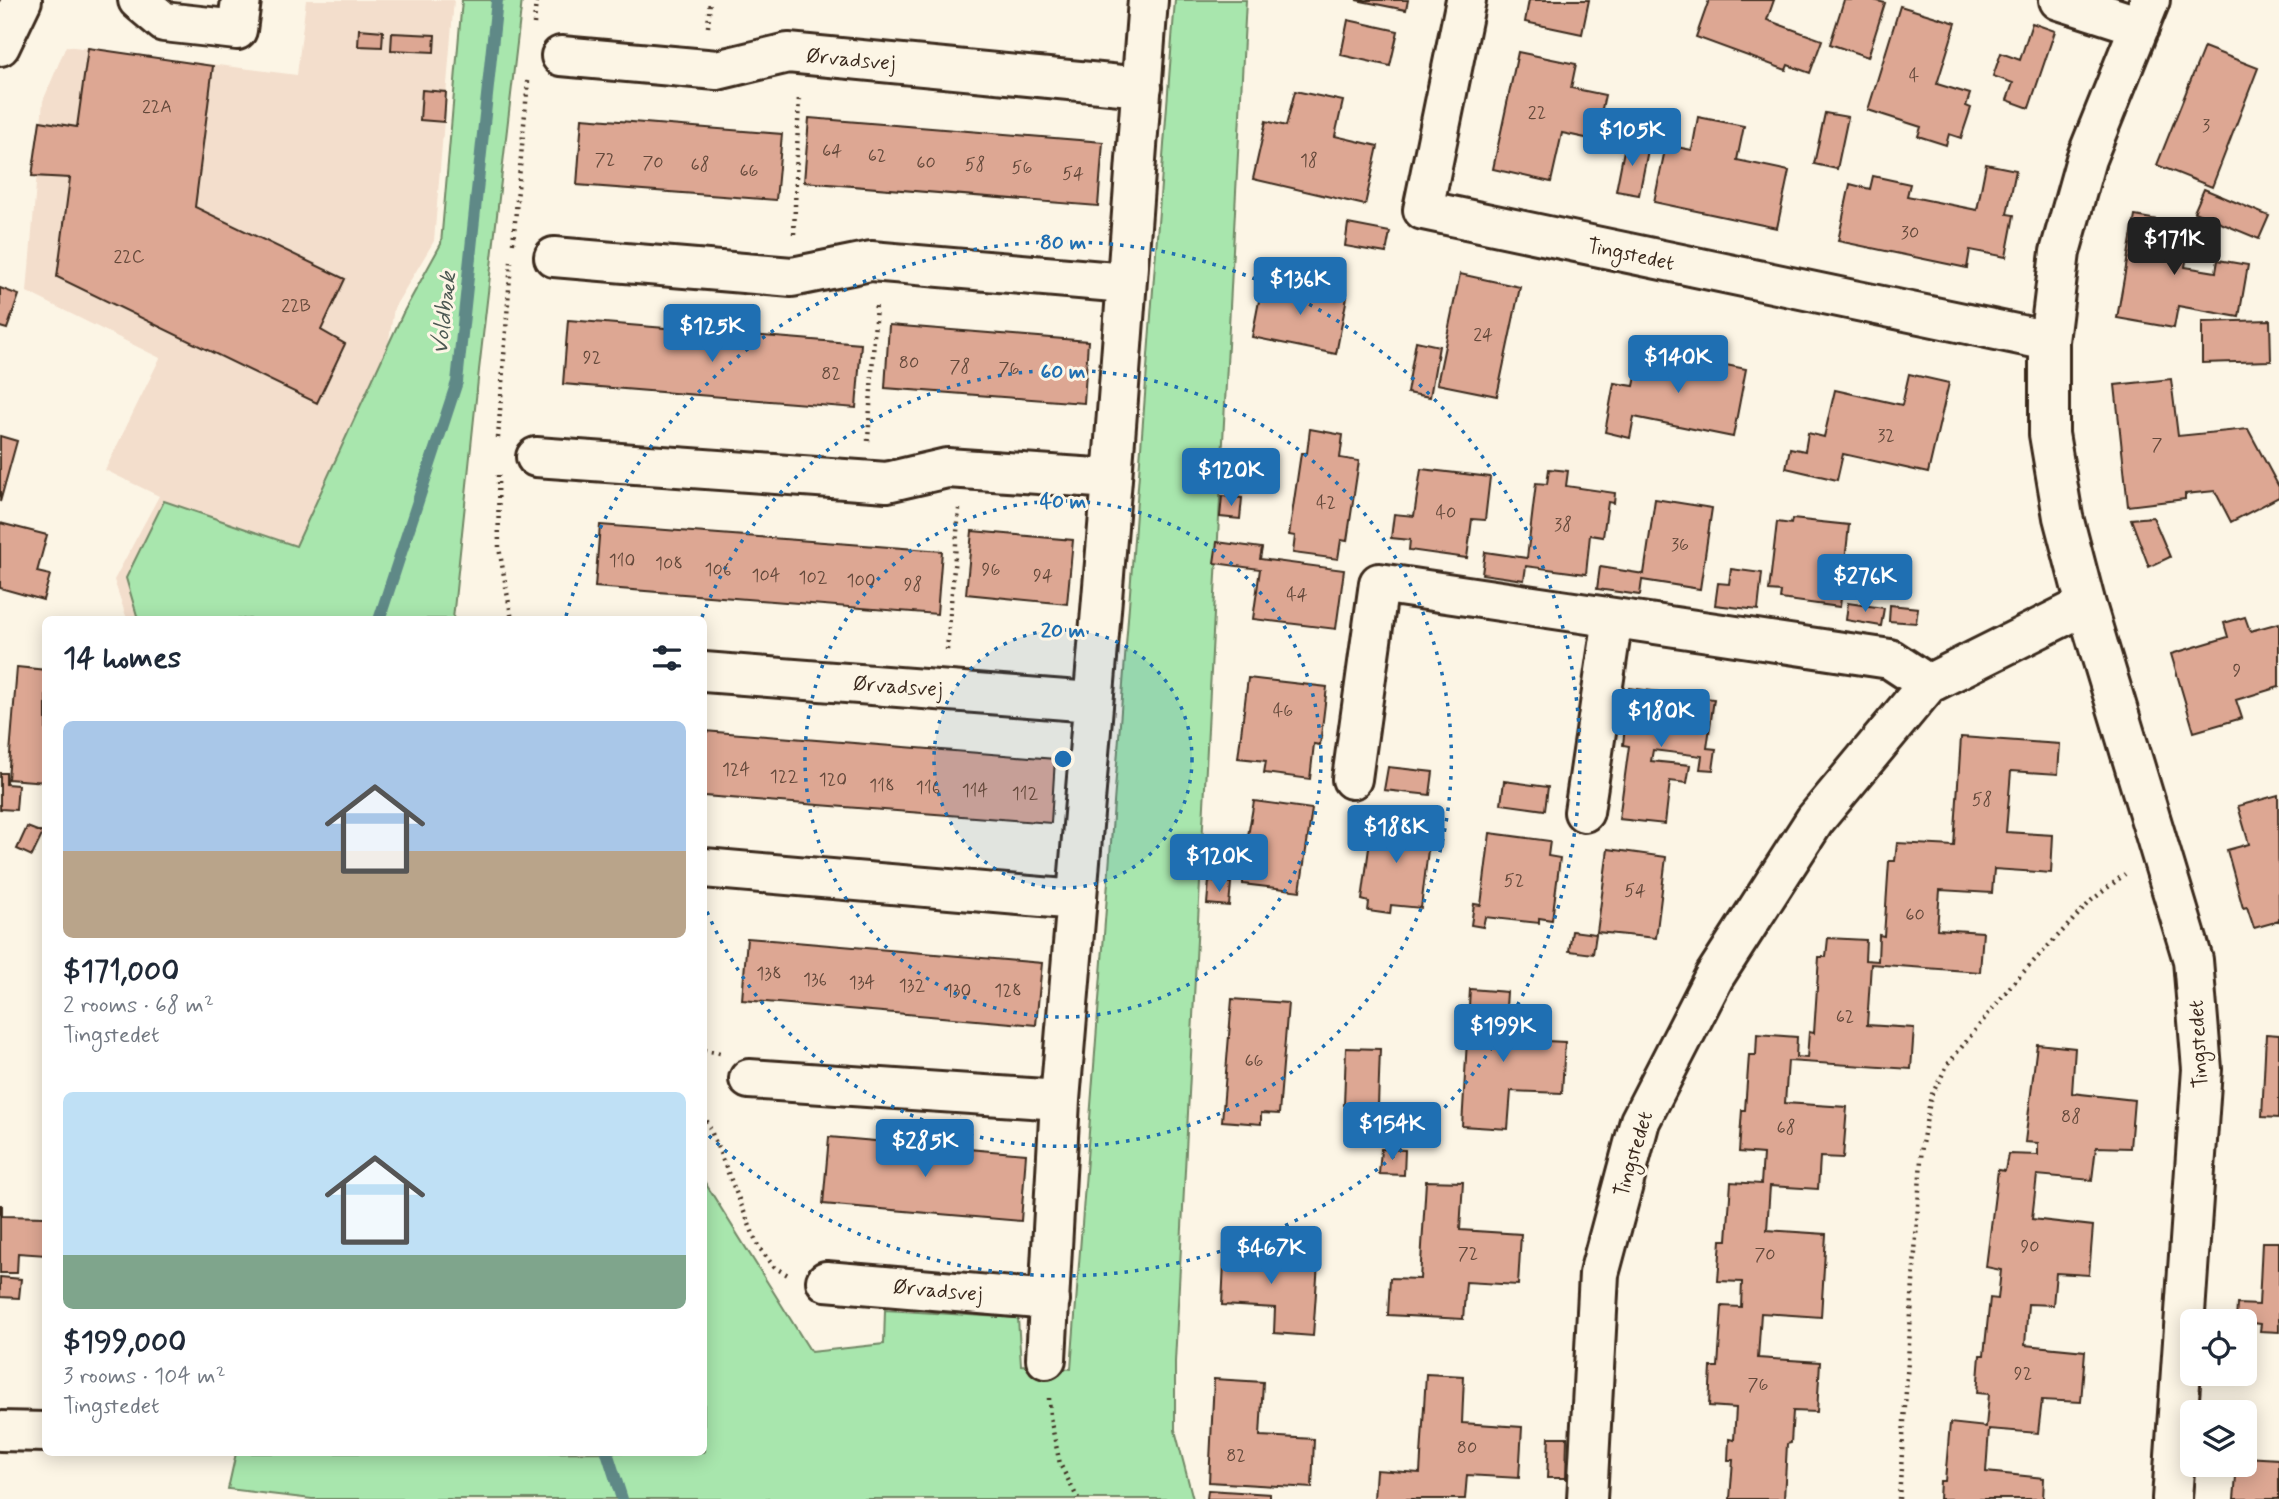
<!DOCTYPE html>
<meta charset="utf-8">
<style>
:root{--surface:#fff;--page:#f2f2f3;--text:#1f2937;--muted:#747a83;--accent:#1f6fb2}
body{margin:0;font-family:Mynerve,sans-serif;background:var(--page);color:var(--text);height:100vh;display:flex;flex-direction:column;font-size:26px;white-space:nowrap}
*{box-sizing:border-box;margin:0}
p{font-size:23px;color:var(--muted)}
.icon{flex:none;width:38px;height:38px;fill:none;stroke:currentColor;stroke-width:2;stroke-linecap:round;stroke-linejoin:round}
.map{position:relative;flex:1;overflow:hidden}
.side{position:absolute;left:42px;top:616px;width:665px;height:840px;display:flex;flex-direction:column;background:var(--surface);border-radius:10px;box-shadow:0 4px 18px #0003}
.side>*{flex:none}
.controls{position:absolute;left:2180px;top:1309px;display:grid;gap:14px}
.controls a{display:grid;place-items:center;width:77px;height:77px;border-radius:10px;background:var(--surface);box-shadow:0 4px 18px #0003;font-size:35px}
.price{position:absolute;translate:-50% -60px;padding:0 16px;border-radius:7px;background:var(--accent);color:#fff;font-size:23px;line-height:46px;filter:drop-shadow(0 2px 4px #0008)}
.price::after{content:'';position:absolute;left:50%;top:42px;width:21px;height:16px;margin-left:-10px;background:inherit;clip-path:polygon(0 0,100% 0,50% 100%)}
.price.current{background:#222;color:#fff}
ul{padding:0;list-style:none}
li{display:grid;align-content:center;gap:14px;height:371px;padding:0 21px}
li span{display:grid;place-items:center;height:217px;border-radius:10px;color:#555}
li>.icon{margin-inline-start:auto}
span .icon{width:126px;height:126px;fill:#fffc;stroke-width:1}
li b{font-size:30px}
h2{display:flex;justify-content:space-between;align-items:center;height:84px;padding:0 21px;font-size:30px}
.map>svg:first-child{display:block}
.built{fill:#f3decc}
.green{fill:#a8e6ad;stroke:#728866;stroke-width:2}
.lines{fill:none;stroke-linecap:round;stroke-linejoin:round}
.stream{stroke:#5f8987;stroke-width:12}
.building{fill:#dda793;stroke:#3b2a1e;stroke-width:2}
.minor-casing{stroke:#3b2a1e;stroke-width:44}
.path{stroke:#3b2a1e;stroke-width:4.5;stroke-dasharray:2 5;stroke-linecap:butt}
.minor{stroke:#fcf5e5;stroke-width:38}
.ring{fill:none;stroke:#1f6fb2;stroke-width:3.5;stroke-dasharray:3.5 7}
.labels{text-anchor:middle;stroke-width:6;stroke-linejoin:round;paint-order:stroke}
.number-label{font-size:18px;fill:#64493b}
.street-label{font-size:21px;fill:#3b2a1e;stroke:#fcf5e5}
.water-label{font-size:23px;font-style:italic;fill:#4d5953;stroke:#fcf5e5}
.centre{fill:#1f6fb2;stroke:#fcf5e5;stroke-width:3.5}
.ring-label{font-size:21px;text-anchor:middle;font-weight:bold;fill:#1f6fb2;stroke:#fcf5e5;stroke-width:6;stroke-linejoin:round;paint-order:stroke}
</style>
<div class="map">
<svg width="2279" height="1499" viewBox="0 0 2279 1499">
<rect width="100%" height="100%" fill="#fcf5e5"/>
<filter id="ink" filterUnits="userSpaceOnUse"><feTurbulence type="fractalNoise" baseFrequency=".0143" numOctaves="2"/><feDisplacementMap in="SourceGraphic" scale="14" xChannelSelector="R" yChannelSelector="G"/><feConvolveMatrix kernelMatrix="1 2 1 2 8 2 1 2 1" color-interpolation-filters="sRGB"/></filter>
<g filter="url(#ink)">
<path class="built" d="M 306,0 L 454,0 L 434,241 L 394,308 L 349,597 L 341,619 L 127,619 L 114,580 L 159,496 L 105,470 L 160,358 L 27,292 L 43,101 L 66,46 L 297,75 Z"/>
<path class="green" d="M 462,0 L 522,0 L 479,370 L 453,619 L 138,619 L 126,578 L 164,501 L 296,546 L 403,313 L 441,244 Z
M 1175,0 L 1246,0 L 1175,1362 L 1175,1430 L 1193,1499 L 312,1499 L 228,1489 L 236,1453 L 704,1452 L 704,1181 L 811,1352 L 884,1344 L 885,1310 L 1018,1318 L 1021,1365 L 1071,1369 Z"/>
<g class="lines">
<path class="stream" d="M 379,620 L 457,382 L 497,0
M 607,1452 L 622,1499"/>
</g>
<path class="building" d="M 1356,0 L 1408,0 L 1406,10 Z
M 1529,0 L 1589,0 L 1582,34 L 1525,22 Z
M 1709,0 L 1774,0 L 1767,20 L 1822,40 L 1810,73 L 1788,65 L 1786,70 L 1696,37 Z
M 1844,0 L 1874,0 L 1885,3 L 1868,57 L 1830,44 Z
M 1900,6 L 1956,23 L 1937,84 L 1970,94 L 1966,106 L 1971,108 L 1961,138 L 1949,134 L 1946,145 L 1918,136 L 1921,127 L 1868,110 Z
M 1348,20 L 1398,31 L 1390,66 L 1341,55 Z
M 2032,23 L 2055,31 L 2029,108 L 2007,100 L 2013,83 L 1993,76 L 2001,53 L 2020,60 Z
M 359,29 L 383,31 L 382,47 L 358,46 Z
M 392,33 L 435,35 L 434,52 L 391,50 Z
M 2204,47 L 2258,68 L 2212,187 L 2157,165 Z
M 88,48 L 213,66 L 195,207 L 345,279 L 321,330 L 345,344 L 317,403 L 57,277 L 70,178 L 32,176 L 40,121 L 77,127 Z
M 1518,52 L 1576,64 L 1571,88 L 1605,95 L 1595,140 L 1562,133 L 1551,182 L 1493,169 Z
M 422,90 L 446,92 L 444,122 L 420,120 Z
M 1295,91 L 1343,101 L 1335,136 L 1378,146 L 1365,205 L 1253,179 L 1266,121 L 1286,126 Z
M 1825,113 L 1848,117 L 1837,169 L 1814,164 Z
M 1698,117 L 1744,126 L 1737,160 L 1789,171 L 1777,228 L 1654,202 L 1666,145 L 1692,150 Z
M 582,118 L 782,134 L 776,200 L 577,185 Z
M 809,118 L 1103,142 L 1098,206 L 804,182 Z
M 1626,140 L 1649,145 L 1639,195 L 1616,191 Z
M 1986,164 L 2016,170 L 2007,214 L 2014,215 L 2006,257 L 1970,250 L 1967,268 L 1838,241 L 1850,184 L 1870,189 L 1873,176 L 1910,184 L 1907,196 L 1977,210 Z
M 2204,189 L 2269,216 L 2259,239 L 2194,212 Z
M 2135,216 L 2192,226 L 2185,267 L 2216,272 L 2218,260 L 2248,265 L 2239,317 L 2178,306 L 2174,328 L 2117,318 Z
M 1348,224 L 1390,232 L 1386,253 L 1345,246 Z
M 1460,274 L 1520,287 L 1497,396 L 1437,384 Z
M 1263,280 L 1347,297 L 1336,354 L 1252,337 Z
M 0,288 L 19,295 L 7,329 L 0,327 Z
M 568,320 L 861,344 L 856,408 L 563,384 Z
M 2270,320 L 2271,361 L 2202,363 L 2202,322 Z
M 889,325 L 1088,341 L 1084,403 L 885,388 Z
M 1416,341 L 1439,346 L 1430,397 L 1407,393 Z
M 1642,348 L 1746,369 L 1733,437 L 1634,417 L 1630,438 L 1605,432 L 1614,383 L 1634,386 Z
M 1909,374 L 1949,383 L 1928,473 L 1843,454 L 1837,480 L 1786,468 L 1790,448 L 1805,451 L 1808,433 L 1824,437 L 1835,390 L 1902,405 Z
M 2171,379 L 2178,436 L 2248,429 L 2279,487 L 2279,497 L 2231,522 L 2215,491 L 2185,494 L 2185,499 L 2128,506 L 2115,385 Z
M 1310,429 L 1343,435 L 1340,458 L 1359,461 L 1347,541 L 1341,540 L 1338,559 L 1293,553 L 1295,536 L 1289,535 L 1301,453 L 1307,453 Z
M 0,436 L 17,441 L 0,502 Z
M 1421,469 L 1490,477 L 1485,520 L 1472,519 L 1467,558 L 1409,550 L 1410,540 L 1391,538 L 1394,514 L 1414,516 Z
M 1549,469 L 1568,471 L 1566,486 L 1615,493 L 1614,503 L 1608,502 L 1603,537 L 1590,535 L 1586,574 L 1526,566 L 1524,580 L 1482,574 L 1485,552 L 1527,558 L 1536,483 L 1547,484 Z
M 1222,496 L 1242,498 L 1240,519 L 1220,517 Z
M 1655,499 L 1712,508 L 1700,589 L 1642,580 L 1640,595 L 1597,589 L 1600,567 L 1644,574 Z
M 2153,517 L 2170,557 L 2149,567 L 2131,519 Z
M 1792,519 L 1849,525 L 1840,607 L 1780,599 L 1781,592 L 1769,591 L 1777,522 L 1791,524 Z
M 0,523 L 47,535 L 37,572 L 50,575 L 43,600 L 0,588 Z
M 600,525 L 942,551 L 937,614 L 595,587 Z
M 972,531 L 1073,540 L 1067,604 L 966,594 Z
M 1217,542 L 1262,548 L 1260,559 L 1344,570 L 1336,629 L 1253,619 L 1260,569 L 1214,563 Z
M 1731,569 L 1762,573 L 1758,610 L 1715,605 L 1718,583 L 1729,584 Z
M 1848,603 L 1884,608 L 1881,626 L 1846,620 Z
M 1890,605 L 1918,608 L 1916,623 L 1889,621 Z
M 2245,617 L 2250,631 L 2279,623 L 2279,687 L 2236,700 L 2242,718 L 2194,732 L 2171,654 L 2228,637 L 2224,623 Z
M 17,667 L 46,670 L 46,782 L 8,779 Z
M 1248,678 L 1327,687 L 1320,745 L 1314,744 L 1310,779 L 1264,773 L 1266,761 L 1238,758 Z
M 1629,688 L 1714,699 L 1707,748 L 1716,749 L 1713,770 L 1700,769 L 1702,756 L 1653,750 L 1651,761 L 1690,765 L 1687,783 L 1670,781 L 1665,824 L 1619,819 L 1629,746 L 1623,745 Z
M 704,731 L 1055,759 L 1051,823 L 704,796 Z
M 1961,737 L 2060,744 L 2058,774 L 2011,771 L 2006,832 L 2053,835 L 2051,873 L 1994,869 L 1992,893 L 1940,890 L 1937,929 L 1983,932 L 1980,972 L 1871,964 L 1867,1025 L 1914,1028 L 1911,1069 L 1788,1061 L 1785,1103 L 1847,1107 L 1843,1158 L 1820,1157 L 1818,1189 L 1770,1186 L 1767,1230 L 1826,1234 L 1821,1317 L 1761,1313 L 1758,1358 L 1820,1362 L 1817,1412 L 1793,1411 L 1791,1443 L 1787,1444 L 1784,1499 L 1730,1499 L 1733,1460 L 1728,1460 L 1729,1439 L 1734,1440 L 1736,1408 L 1709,1406 L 1711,1367 L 1718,1367 L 1722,1306 L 1741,1307 L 1742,1282 L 1718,1281 L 1721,1240 L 1727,1240 L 1731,1182 L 1761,1184 L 1763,1154 L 1739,1152 L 1742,1110 L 1745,1110 L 1749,1055 L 1756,1055 L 1757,1034 L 1797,1037 L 1796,1057 L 1807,1058 L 1809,1032 L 1814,1033 L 1819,957 L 1826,957 L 1828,938 L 1866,940 L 1865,960 L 1878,961 L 1879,935 L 1884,936 L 1889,861 L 1895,861 L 1897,843 L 1954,846 Z
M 1388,767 L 1433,772 L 1430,795 L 1384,790 Z
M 0,773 L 6,773 L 6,784 L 18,785 L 16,810 L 0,809 Z
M 1504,781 L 1548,787 L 1545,810 L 1501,804 Z
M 2278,795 L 2279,921 L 2254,928 L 2247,907 L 2243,908 L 2227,850 L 2249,844 L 2238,806 Z
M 1254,801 L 1312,809 L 1300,891 L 1243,884 L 1243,879 L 1229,877 L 1235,835 L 1248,836 Z
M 1373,818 L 1431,825 L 1421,908 L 1391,905 L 1390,914 L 1368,911 L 1369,902 L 1362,900 Z
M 27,827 L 43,833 L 32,856 L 17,849 Z
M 1490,833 L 1550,841 L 1548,856 L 1560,858 L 1552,920 L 1539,918 L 1539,923 L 1485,917 L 1483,927 L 1471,925 L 1474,904 L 1481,905 Z
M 1608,849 L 1666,857 L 1656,938 L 1597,932 Z
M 1209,881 L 1231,883 L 1229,906 L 1207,904 Z
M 1572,931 L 1596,934 L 1593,954 L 1569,951 Z
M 747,938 L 1042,963 L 1036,1025 L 742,1000 Z
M 1470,989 L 1507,992 L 1504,1039 L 1565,1042 L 1562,1093 L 1511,1091 L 1508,1129 L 1462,1126 Z
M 1232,999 L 1288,1003 L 1279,1114 L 1261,1113 L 1261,1124 L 1222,1121 Z
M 2266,1034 L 2279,1035 L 2279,1118 L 2262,1117 Z
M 2037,1044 L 2075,1048 L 2072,1093 L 2134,1100 L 2130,1148 L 2096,1147 L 2092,1180 L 2037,1175 L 2032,1219 L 2093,1226 L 2089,1275 L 2056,1273 L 2053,1305 L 2028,1304 L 2025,1345 L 2085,1351 L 2081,1402 L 2042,1400 L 2038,1433 L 1989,1429 L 1986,1472 L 2044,1478 L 2043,1499 L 1939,1499 L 1940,1481 L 1945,1481 L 1950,1423 L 1986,1427 L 1989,1394 L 1977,1393 L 1980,1355 L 1984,1355 L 1990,1298 L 1998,1299 L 2001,1270 L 1986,1267 L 1998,1170 L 2005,1171 L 2008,1154 L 2038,1155 L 2038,1143 L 2025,1142 Z
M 1346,1048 L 1380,1049 L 1378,1106 L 1344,1105 Z
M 829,1137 L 1026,1154 L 1021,1221 L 823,1204 Z
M 1381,1149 L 1405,1150 L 1404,1175 L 1379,1174 Z
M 1426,1181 L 1463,1182 L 1460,1230 L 1521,1234 L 1518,1285 L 1466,1282 L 1463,1319 L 1388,1315 L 1390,1278 L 1420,1279 Z
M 0,1205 L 2,1205 L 2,1216 L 46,1217 L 46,1255 L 18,1253 L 17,1273 L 0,1273 Z
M 1225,1240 L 1264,1242 L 1263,1260 L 1318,1263 L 1313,1336 L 1274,1333 L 1275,1308 L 1222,1305 Z
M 2262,1242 L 2279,1242 L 2279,1332 L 2260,1331 L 2261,1324 L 2236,1321 L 2237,1304 L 2259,1305 Z
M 0,1277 L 21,1279 L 19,1298 L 0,1297 Z
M 1426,1374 L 1464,1376 L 1462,1423 L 1522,1427 L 1519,1478 L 1467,1475 L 1465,1499 L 1374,1499 L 1376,1470 L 1420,1473 Z
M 1214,1379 L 1263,1382 L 1260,1436 L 1314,1439 L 1312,1488 L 1209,1482 Z
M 1549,1437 L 1567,1437 L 1566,1478 L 1547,1478 Z
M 2245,1457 L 2279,1459 L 2279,1499 L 2234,1499 L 2237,1465 L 2245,1465 Z
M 1208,1490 L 1270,1494 L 1270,1499 L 1207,1499 Z"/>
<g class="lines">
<defs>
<path id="minor" d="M 138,0 L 164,22 L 237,30 L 241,0
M 1466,0 L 1423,210 L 2049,341
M 2059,0 L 2140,26
M 2150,0 L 2086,159 L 2060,252 L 2049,341 L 2049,434 L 2063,517 L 2086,605 L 2193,960 L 2202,1069 L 2172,1499
M 0,46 L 22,0
M 561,56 L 717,70 L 788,53 L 1142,87
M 554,257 L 792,277 L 871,261 L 1126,283
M 536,457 L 887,482 L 947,468 L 1112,479
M 704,672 L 1092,702
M 1352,779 L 1379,583 L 1890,659 L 1928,684
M 1584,812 L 1613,618
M 704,868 L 1077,900
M 749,1079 L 1060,1100
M 826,1281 L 1050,1300
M 1046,1359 L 1060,1100 L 1112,479 L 1148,0
M 0,1431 L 46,1432
M 1587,1499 L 1599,1274 L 1640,1121 L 1714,977 L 1815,820 L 1928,684 L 2086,605"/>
</defs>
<use href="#minor" class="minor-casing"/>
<path class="path" d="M 534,24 L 536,0
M 708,27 L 710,0
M 794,234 L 799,96
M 513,243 L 528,81
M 498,438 L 511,262
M 868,441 L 876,303
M 498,475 L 499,548 L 512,620
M 947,650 L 959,509
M 704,1050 L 720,1053
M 704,1114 L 758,1246 L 774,1267 L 788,1275
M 1049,1398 L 1050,1417 L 1060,1464 L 1078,1499
M 1899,1499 L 1922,1144 L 1931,1096 L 1948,1064 L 2014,982 L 2092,900 L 2125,874"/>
<use href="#minor" class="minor"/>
</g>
</g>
<circle cx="1063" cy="759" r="129" fill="#1f6fb2" fill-opacity=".12"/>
<g class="ring">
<circle cx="1063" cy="759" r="129"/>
<circle cx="1063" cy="759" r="258"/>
<path d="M702 617A388 388 0 1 1 705 907"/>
<path d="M566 616A517 517 0 1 1 704 1131"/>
</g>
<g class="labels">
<g class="number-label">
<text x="1914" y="81">4</text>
<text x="157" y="112">22A</text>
<text x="1537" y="118">22</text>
<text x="2206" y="131">3</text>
<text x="832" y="156">64</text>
<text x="877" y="161">62</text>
<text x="605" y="165">72</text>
<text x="1309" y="166">18</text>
<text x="653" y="168">70</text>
<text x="926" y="168">60</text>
<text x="700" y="170">68</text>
<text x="975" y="170">58</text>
<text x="1022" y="173">56</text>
<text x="749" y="176">66</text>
<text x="1073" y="179">54</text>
<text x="1910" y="238">30</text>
<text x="129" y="262">22C</text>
<text x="296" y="311">22B</text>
<text x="1483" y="340">24</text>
<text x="592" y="363">92</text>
<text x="909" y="368">80</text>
<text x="960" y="372">78</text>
<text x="1009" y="374">76</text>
<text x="831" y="379">82</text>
<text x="1886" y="441">32</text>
<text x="2157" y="450">7</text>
<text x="1326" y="508">42</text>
<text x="1446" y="518">40</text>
<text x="1563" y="530">38</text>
<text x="1680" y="550">36</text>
<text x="622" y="566">110</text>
<text x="669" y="569">108</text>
<text x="718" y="575">106</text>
<text x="991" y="575">96</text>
<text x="766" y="581">104</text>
<text x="1043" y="581">94</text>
<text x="813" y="583">102</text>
<text x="861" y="586">100</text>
<text x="913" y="590">98</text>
<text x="1297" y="600">44</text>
<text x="2237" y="676">9</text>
<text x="1283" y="716">46</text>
<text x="736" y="775">124</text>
<text x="784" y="782">122</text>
<text x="833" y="785">120</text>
<text x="882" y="791">118</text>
<text x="928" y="793">116</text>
<text x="975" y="796">114</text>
<text x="1025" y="799">112</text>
<text x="1982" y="805">58</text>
<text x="1514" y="886">52</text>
<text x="1635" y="896">54</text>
<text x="1915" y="920">60</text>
<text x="769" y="979">138</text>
<text x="815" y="985">136</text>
<text x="862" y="988">134</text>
<text x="912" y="991">132</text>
<text x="958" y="996">130</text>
<text x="1008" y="996">128</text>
<text x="1845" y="1022">62</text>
<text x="1254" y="1066">66</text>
<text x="2071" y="1122">88</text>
<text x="1786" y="1133">68</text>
<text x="2030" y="1252">90</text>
<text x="1468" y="1259">72</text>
<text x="1765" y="1260">70</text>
<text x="2023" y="1379">92</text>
<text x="1758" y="1390">76</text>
<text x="1467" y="1453">80</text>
<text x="1236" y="1461">82</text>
</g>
<g class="street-label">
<text transform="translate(851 59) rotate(5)" y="7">Ørvadsvej</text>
<text transform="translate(1631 254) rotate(12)" y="7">Tingstedet</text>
<text transform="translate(898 686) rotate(4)" y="7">Ørvadsvej</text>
<text transform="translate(2198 1044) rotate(-93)" y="7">Tingstedet</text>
<text transform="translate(1633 1154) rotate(-73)" y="7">Tingstedet</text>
<text transform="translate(938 1290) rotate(5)" y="7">Ørvadsvej</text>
</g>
<g class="water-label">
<text transform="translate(443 313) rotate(-84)" y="8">Voldbæk</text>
</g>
</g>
<circle cx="1063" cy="759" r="10" class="centre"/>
<g class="ring-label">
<text x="1063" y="249">80 m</text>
<text x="1063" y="378">60 m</text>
<text x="1063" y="508">40 m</text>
<text x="1063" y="637">20 m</text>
</g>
</svg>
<div class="controls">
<a><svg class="icon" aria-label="locate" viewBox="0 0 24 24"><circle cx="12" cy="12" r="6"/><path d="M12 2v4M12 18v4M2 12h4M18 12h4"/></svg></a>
<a><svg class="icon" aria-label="layers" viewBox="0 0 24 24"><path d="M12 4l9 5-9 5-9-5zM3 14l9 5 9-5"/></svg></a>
</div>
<b class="price" style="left:1632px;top:168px">$105K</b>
<b class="price current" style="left:2174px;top:277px">$171K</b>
<b class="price" style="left:1300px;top:317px">$136K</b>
<b class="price" style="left:712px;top:364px">$125K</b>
<b class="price" style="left:1678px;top:395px">$140K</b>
<b class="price" style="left:1231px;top:508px">$120K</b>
<b class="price" style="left:1865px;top:614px">$276K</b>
<b class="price" style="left:1661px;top:749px">$180K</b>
<b class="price" style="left:1396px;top:865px">$188K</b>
<b class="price" style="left:1219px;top:894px">$120K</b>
<b class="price" style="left:1503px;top:1064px">$199K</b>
<b class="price" style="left:1392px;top:1162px">$154K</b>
<b class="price" style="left:925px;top:1179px">$285K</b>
<b class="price" style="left:1271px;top:1286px">$467K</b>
<section class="side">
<h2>14 homes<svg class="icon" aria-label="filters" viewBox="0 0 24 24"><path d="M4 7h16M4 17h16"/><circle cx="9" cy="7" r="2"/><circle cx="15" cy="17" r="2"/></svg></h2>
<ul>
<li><span style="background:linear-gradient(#a9c7e8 60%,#b9a48a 0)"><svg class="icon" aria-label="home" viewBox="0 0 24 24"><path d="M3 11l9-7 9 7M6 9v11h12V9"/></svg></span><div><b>$171,000</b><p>2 rooms · 68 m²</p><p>Tingstedet</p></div></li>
<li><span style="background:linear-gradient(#bfe0f5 75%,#7fa58c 0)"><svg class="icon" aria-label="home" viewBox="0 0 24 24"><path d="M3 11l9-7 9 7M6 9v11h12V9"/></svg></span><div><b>$199,000</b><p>3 rooms · 104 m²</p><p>Tingstedet</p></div></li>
</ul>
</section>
</div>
